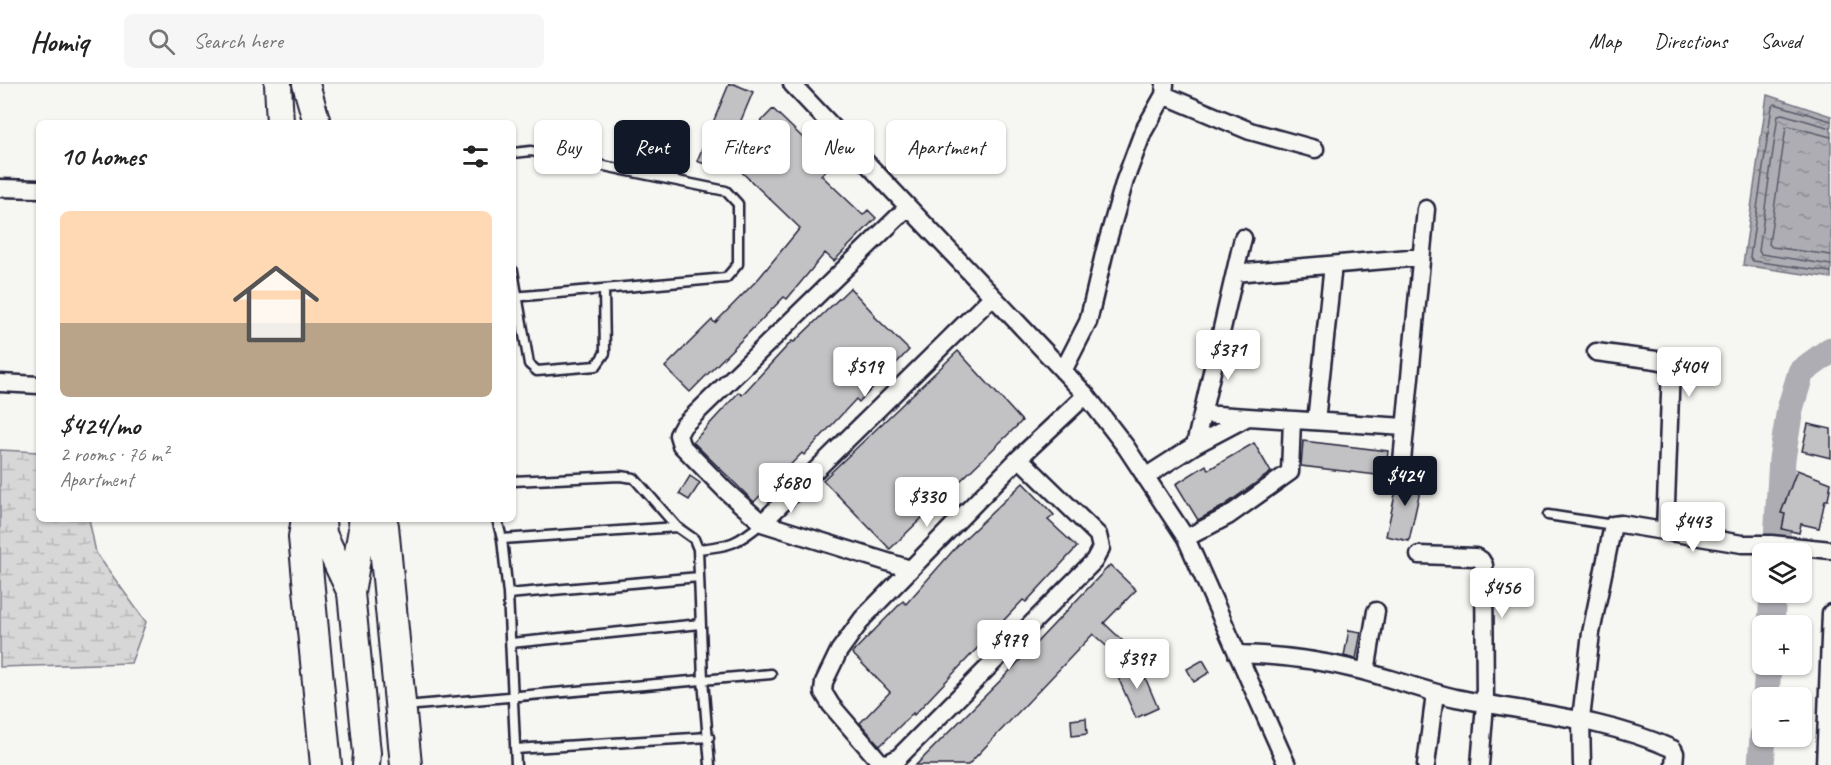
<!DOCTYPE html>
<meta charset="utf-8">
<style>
:root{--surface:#fff;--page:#f6f6f6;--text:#222;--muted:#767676;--line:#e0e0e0;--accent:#111827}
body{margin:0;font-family:Caveat,sans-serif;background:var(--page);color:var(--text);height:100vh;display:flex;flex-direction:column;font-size:22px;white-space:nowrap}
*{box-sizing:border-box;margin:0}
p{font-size:20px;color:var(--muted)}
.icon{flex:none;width:33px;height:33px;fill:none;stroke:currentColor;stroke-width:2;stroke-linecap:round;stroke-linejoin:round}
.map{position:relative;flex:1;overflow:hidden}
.drawer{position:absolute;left:36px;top:36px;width:480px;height:402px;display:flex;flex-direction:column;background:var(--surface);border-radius:9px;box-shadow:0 2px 4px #0004}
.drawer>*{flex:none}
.banner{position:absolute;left:534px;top:36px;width:570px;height:54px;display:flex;gap:12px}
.fabs{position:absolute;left:1752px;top:459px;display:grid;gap:12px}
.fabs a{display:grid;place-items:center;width:60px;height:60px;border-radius:9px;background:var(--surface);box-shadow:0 2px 4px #0004;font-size:30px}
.price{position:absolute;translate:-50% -51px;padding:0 14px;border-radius:6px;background:#fff;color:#222;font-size:20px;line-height:39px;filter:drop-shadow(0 2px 3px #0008)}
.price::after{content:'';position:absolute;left:50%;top:36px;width:18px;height:14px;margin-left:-9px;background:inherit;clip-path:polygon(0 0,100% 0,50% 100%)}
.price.on{background:var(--accent);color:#fff}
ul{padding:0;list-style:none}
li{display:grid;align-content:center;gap:12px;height:318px;padding:0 24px}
li span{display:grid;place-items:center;height:186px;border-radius:9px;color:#555}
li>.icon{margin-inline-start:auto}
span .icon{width:108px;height:108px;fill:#fffc;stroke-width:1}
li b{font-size:26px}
h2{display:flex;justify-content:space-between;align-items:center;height:72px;padding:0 24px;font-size:26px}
.pill{padding:0 21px;border-radius:9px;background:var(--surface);box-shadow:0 2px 4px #0004;font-size:21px;line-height:54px}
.pill.on{background:var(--accent);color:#fff}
header{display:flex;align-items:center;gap:36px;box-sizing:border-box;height:84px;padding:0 30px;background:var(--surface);border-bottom:2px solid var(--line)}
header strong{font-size:28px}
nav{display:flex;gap:33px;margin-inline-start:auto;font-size:21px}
.search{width:420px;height:54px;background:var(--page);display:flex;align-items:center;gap:15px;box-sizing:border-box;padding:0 21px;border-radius:9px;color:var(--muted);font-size:22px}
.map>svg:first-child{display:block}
.wetland{fill:url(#wetland-marsh);stroke:#7c7c89;stroke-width:1.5}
.water{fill:url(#water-ripples);stroke:#757583;stroke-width:1.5}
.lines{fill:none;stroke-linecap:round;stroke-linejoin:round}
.shore{stroke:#5a5a6b;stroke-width:1.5}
.river{stroke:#adadb3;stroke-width:27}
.building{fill:#c2c2c4;stroke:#22223b;stroke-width:1.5}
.lane-casing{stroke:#22223b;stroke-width:13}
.street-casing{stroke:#22223b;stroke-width:21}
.primary-casing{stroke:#22223b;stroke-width:30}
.highway-casing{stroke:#22223b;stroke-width:34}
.lane{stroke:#f6f6f2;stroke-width:8}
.street{stroke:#f6f6f2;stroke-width:16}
.primary{stroke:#f6f6f2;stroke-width:26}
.highway{stroke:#f6f6f2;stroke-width:30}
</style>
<header>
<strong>Homiq</strong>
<div class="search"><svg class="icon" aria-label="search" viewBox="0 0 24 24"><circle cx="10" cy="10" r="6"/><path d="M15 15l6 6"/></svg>Search here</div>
<nav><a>Map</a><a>Directions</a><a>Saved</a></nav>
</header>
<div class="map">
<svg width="1831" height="681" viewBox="0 0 1831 681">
<defs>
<pattern id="wetland-marsh" width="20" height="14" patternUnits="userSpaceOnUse" patternTransform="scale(1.5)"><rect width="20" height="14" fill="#d7d7d7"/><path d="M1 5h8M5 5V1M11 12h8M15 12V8" fill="none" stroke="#b8b8b9"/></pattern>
<pattern id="water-ripples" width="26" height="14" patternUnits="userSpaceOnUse" patternTransform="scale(1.5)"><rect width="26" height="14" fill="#adadb3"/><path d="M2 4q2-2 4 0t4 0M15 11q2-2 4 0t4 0" fill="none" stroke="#8c8c93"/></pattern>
</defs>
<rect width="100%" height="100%" fill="#f6f6f2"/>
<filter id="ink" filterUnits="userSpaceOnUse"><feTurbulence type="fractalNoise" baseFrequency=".0167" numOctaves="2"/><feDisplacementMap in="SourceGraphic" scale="12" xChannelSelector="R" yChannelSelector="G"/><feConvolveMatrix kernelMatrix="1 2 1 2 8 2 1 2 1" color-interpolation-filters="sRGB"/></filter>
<g filter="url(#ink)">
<path class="wetland" d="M 0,366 L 39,368 L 39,435 L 89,435 L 96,469 L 146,538 L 131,579 L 0,583 Z"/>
<path class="water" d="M 1767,11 L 1831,32 L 1831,194 L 1743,181 Z"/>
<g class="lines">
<path class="shore" d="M 1831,37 L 1775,20 L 1772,22 L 1750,173 L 1753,177 L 1831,188
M 1831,44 L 1782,30 L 1778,31 L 1759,167 L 1761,170 L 1831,181
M 1831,53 L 1789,42 L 1786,43 L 1769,160 L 1772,163 L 1831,171"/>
<path class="river" d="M 1776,470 L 1782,375 L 1790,325 L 1801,288 L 1831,266
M 1771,542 L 1773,508
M 1766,614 L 1768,580
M 1761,681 L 1763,652"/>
</g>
<path class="building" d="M 729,0 L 734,0 L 753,8 L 720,86 L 697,77 Z
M 773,25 L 831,81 L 821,91 L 863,131 L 868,126 L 876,134 L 834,177 L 825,169 L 787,215 L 784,213 L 690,308 L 665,283 L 712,236 L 715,239 L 759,194 L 800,144 L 726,73 Z
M 850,204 L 875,231 L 874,232 L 909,266 L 859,318 L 856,315 L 804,371 L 802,369 L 754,418 L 693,358 L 739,308 L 742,311 L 792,257 L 794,258 Z
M 958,267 L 1022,337 L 890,465 L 823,396 Z
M 1808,340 L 1831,345 L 1831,374 L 1802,367 Z
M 1303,357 L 1388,367 L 1385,392 L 1301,382 Z
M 1254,359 L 1271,388 L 1222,423 L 1198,436 L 1176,400 L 1206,381 L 1208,386 Z
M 1797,386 L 1831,399 L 1828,416 L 1825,416 L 1819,444 L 1801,440 L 1799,449 L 1782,445 L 1785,430 L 1781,429 Z
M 1400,388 L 1423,393 L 1409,457 L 1386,452 Z
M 690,392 L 700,399 L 689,416 L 679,410 Z
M 1023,399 L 1054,431 L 1048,436 L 1077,463 L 1026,518 L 1023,516 L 914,631 L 913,629 L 880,662 L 860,639 L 890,608 L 852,569 L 903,517 L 906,520 L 958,461 Z
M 1110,481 L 1136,506 L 1104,539 L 1125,559 L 1115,570 L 1093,550 L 968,681 L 916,681 L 1003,594 Z
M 1349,546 L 1361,548 L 1356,575 L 1344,572 Z
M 1203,576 L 1210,588 L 1194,598 L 1187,585 Z
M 1139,579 L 1158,624 L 1136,634 L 1116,589 Z
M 1086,634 L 1087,650 L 1072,652 L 1071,636 Z"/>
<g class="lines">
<defs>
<path id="lane" d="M 513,69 L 531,67 L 726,107 L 738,120 L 738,180 L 726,194 L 513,213
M 513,187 L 529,280 L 537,287 L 596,282 L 605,269 L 604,205
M 513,397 L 620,392 L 634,394 L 677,443
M 1548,431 L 1613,441
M 497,435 L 502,455 L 508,510 L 516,681
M 502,455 L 677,443 L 694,455 L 698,465 L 703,596 L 710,681
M 698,465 C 730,462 737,460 762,439
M 508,510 L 699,493
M 511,559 L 700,540
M 405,622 L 771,590
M 515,665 L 709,653"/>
<path id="street" d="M 792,0 L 1086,311 L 1126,363 L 1186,454 L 1287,681
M 1164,11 L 1250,47 L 1315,65
M 0,104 L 39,105
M 907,124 L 683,342 L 678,351 L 681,361 L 726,407 L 762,439 L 910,485
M 1235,189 L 1421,173
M 1596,268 L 1656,276 L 1665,278 L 1671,283 L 1665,447
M 1063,287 L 1088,238 L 1105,166 L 1125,96 L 1143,48 L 1164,11 L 1165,0
M 0,299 L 39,301
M 1202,330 L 1405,343
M 1316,337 L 1333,181
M 1195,361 L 1248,333
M 1019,374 L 1098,451 L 1101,464 L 1094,477 L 898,674 L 888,679 L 880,678 L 831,621 L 823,608 L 824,598 L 839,567 L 863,534 L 1019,374 L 1086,311
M 1402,377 L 1426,125
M 1145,393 L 1195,361 L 1243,154
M 762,439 L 992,213
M 1186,454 L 1228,432 L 1290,388 L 1292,336
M 1419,471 L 1475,473 L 1481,476 L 1484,481 L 1485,620 L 1480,681
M 1237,570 C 1277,571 1315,575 1354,585 C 1389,593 1421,606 1456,614 C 1529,629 1604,634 1673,665 L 1675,669 L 1674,681
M 1366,588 L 1376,527
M 1426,681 L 1435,609
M 1582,681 L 1581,635 L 1591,549 L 1613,441 L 1621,440 L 1742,460 L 1771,460 L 1831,466
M 1825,681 L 1831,529"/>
<path id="primary" d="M 278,0 L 280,39
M 306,0 L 317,39
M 322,435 L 323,450 L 351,509
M 361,435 L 362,445 L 351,509 L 367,669 L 366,681"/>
<path id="highway" d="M 307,435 L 304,453 L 326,681
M 380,435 L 383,442 L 406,681"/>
</defs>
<use href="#lane" class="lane-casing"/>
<use href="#street" class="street-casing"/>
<use href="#primary" class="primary-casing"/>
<use href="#highway" class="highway-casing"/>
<use href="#lane" class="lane"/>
<use href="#street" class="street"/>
<use href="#primary" class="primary"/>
<use href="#highway" class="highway"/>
</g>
</g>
</svg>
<div class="fabs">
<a><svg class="icon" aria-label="layers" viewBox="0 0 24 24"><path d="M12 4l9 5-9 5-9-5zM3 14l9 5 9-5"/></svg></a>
<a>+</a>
<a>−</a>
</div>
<b class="price" style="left:1228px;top:297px">$371</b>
<b class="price" style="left:865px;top:314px">$519</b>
<b class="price" style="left:1689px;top:314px">$404</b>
<b class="price on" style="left:1405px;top:423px">$424</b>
<b class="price" style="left:791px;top:430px">$680</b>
<b class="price" style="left:927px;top:444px">$330</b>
<b class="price" style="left:1693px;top:469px">$443</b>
<b class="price" style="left:1502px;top:535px">$456</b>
<b class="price" style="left:1009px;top:587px">$979</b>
<b class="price" style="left:1137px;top:606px">$397</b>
<div class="banner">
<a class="pill">Buy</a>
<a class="pill on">Rent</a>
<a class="pill">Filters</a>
<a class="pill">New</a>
<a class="pill">Apartment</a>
</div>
<section class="drawer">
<h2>10 homes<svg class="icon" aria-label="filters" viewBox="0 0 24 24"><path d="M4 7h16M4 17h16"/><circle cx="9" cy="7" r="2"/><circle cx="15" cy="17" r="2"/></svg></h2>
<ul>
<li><span style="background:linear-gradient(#ffd9b3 60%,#b9a48a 0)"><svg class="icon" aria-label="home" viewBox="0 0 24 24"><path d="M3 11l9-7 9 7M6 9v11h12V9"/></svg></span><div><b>$424/mo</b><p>2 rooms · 76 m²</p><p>Apartment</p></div></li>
</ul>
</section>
</div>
